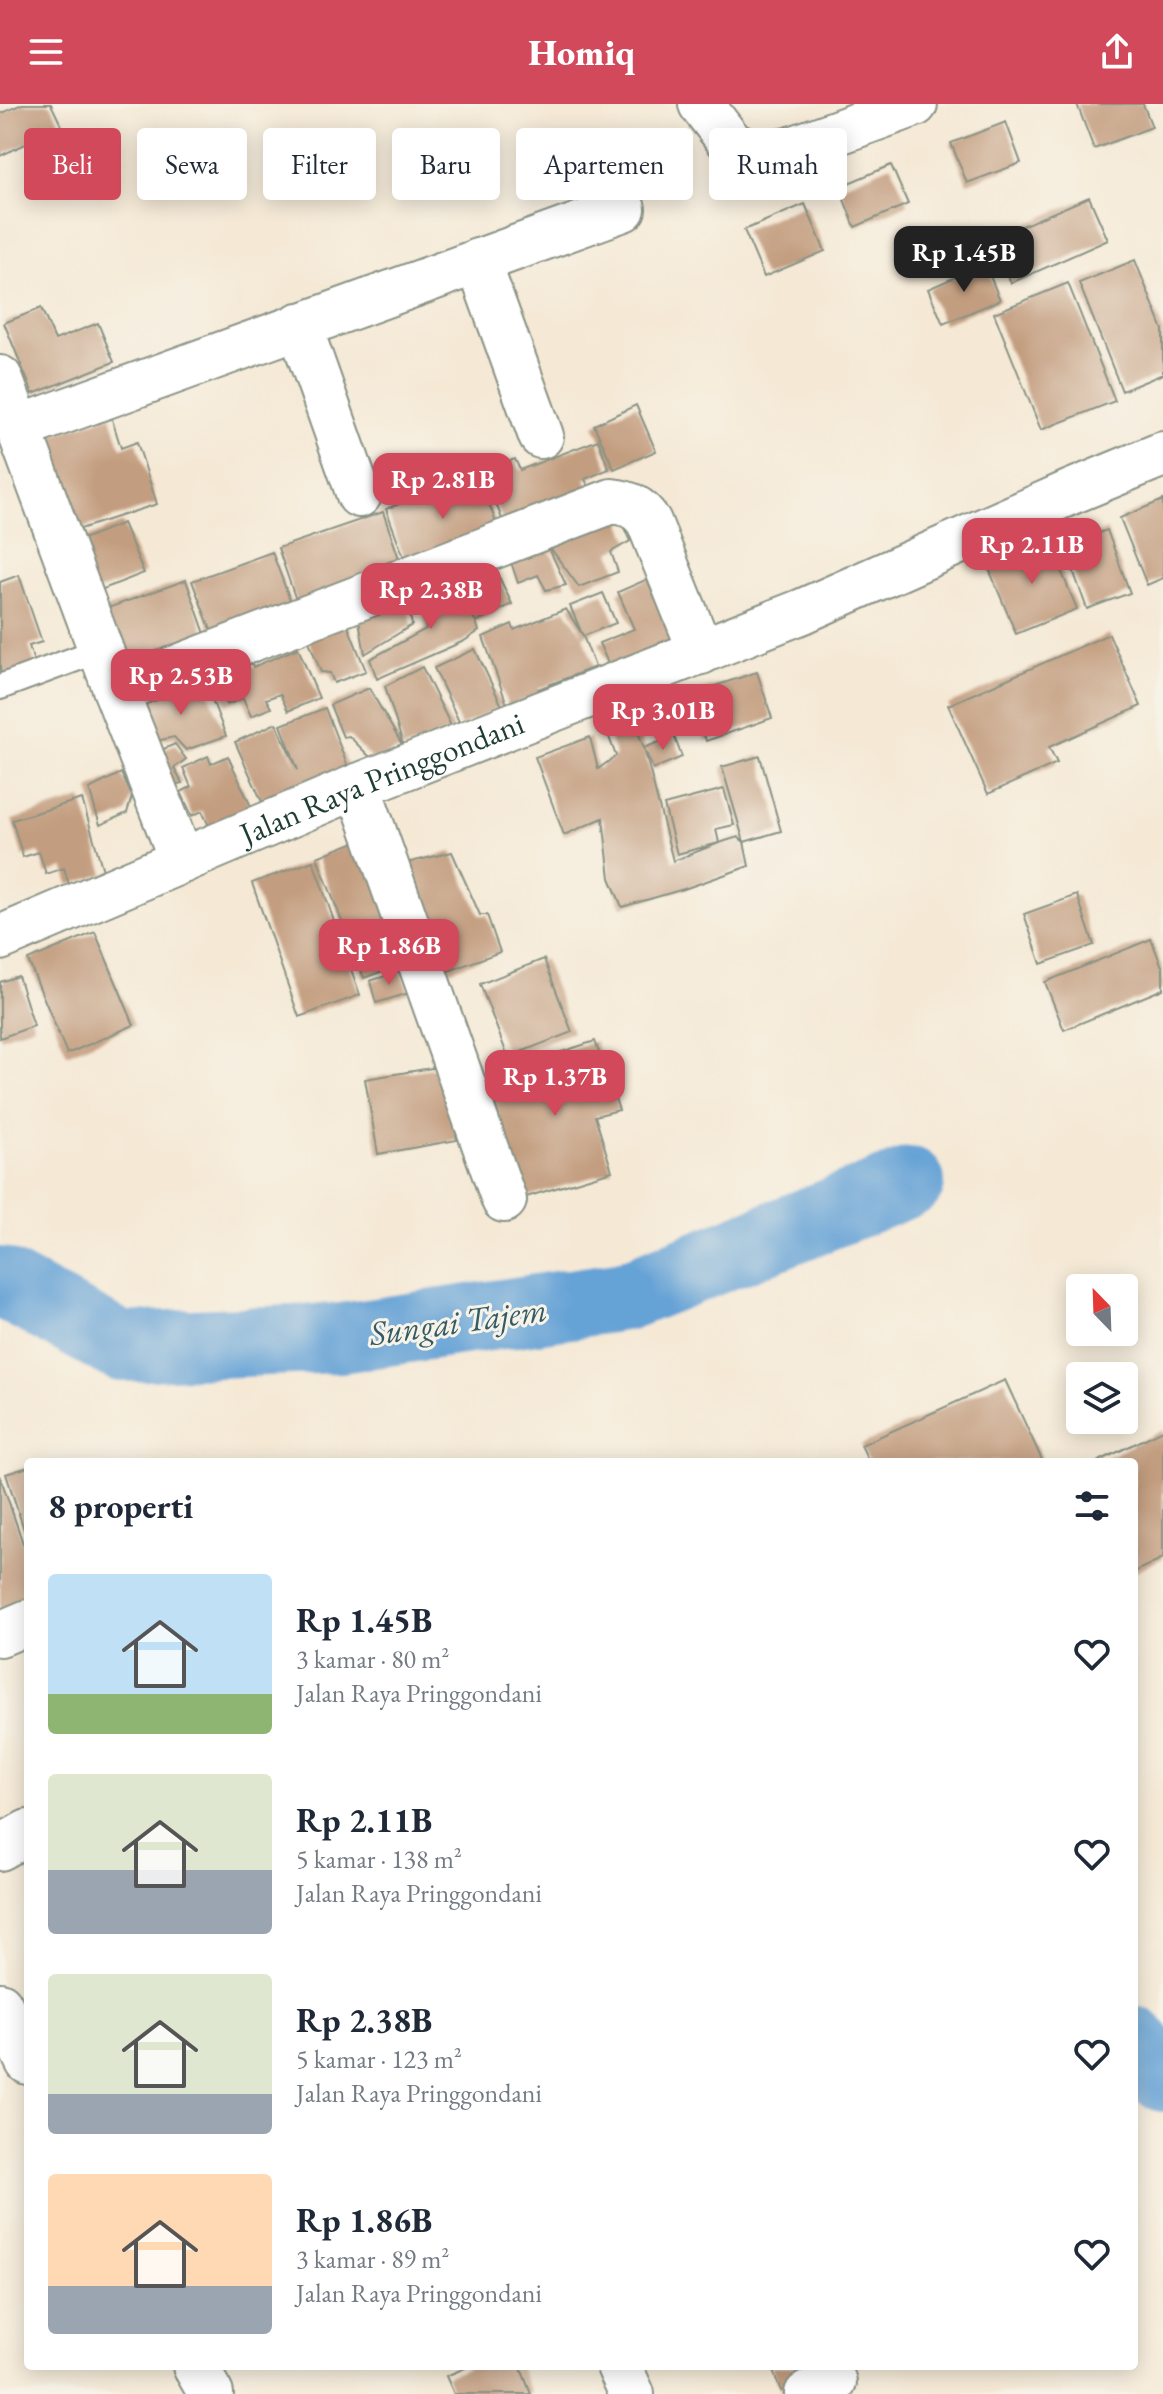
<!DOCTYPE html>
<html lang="id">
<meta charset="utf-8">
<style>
:root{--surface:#fff;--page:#f2f2f3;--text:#1f2937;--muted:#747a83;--accent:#d1495b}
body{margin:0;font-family:"EB Garamond",serif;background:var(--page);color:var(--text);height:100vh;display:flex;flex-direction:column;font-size:30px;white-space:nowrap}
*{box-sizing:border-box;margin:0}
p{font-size:26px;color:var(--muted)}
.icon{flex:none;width:44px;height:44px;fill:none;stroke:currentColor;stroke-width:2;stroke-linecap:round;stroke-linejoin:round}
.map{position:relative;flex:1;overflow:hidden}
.drawer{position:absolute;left:24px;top:1354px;width:1114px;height:912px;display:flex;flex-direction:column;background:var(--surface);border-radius:8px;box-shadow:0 4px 20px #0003}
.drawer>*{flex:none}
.banner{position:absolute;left:24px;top:24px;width:1116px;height:72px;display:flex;gap:16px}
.needle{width:52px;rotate:337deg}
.fabs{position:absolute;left:1066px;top:1170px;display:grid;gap:16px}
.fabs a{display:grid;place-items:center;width:72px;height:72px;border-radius:8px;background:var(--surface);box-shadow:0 4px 20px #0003;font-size:40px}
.price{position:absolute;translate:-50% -68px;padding:0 18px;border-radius:16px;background:var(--accent);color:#fff;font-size:26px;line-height:52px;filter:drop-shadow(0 2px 4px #0008)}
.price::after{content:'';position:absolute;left:50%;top:48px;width:24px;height:18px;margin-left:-12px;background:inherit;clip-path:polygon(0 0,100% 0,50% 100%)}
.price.current{background:#222;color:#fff}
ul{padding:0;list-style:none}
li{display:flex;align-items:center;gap:24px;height:200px;padding:0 24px}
li span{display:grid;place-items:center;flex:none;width:224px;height:160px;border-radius:8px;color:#555}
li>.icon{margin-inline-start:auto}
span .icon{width:96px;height:96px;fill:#fffc;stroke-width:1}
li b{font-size:34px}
h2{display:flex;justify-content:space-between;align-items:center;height:96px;padding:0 24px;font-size:34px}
.tag{padding:0 28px;border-radius:8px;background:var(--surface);box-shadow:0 4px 20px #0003;font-size:28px;line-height:72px}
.tag.current{background:var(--accent);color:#fff}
header{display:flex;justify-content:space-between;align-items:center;height:104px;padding:0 24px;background:var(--accent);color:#fff;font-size:36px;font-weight:800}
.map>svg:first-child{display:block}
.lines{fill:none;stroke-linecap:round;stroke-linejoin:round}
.river{stroke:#65a2d6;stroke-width:70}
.building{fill:#c39d7f}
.service-casing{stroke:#8a9385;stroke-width:28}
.minor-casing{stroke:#8a9385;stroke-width:48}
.service{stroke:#fff;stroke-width:24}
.minor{stroke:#fff;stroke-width:44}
.labels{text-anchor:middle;stroke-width:6;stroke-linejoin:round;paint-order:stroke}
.street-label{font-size:32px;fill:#1f3d34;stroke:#f7f3e8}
.water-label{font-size:34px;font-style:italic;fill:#345b65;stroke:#f7f3e8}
</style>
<header><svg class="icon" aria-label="menu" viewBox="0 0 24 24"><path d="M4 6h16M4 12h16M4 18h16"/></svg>Homiq<svg class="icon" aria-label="share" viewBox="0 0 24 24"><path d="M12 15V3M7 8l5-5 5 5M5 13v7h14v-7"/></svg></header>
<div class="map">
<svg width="1163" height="2290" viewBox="0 0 1163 2290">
<rect width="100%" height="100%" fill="#f7f3e8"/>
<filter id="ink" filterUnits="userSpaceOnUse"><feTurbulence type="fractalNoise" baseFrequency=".0125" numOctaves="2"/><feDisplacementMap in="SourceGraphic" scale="16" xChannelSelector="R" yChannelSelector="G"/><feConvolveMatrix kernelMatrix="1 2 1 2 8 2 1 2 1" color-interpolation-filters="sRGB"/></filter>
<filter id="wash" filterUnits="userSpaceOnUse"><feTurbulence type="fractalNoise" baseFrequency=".006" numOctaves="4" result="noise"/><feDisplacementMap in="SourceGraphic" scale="32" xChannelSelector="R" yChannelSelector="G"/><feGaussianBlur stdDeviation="1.8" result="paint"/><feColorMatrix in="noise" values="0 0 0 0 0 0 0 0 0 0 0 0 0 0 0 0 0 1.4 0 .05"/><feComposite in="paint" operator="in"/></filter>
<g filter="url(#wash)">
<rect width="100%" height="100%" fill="#f5e9d6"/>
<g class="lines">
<path class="river" d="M 0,1178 L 122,1243 L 341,1234 L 624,1192 L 910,1078
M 1134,1937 L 1163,1973"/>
</g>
<g id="blocks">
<path class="building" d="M 22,0 L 51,0 L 62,23 L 0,52 L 0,10 Z
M 1077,0 L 1143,0 L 1152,23 L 1094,45 Z
M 1006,18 L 1021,59 L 967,79 L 951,39 Z
M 891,61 L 908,100 L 855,123 L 839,83 Z
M 1089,93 L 1108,136 L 1011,179 L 992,135 Z
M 805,100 L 825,147 L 764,173 L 744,126 Z
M 1135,156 L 1163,226 L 1163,270 L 1122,287 L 1079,179 Z
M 985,160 L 1000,196 L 943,220 L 928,185 Z
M 1068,179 L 1115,297 L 1041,326 L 994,209 Z
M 41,204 L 55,236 L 98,219 L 114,258 L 33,290 L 4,219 Z
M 636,301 L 656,347 L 614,365 L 594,321 Z
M 111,312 L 121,344 L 137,338 L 157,400 L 68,429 L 37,336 Z
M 598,336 L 609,365 L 585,375 L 592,391 L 506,425 L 483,367 L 515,355 L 520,366 Z
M 478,370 L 500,429 L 408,464 L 386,405 Z
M 1163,396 L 1163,474 L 1147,481 L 1120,414 Z
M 383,408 L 403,466 L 298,502 L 278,444 Z
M 617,408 L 630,437 L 611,448 L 618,468 L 579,483 L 546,438 L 566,481 L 546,486 L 538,471 L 518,479 L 510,455 L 546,438 Z
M 123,419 L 144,469 L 93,489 L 73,439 Z
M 1107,426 L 1130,489 L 1087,505 L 1064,441 Z
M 1048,435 L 1077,505 L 1016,530 L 987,460 Z
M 272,448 L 293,504 L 214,534 L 192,477 Z
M 493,460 L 512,500 L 476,518 L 456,477 Z
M 19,471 L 42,538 L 29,542 L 35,561 L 0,573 L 0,478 Z
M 650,474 L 677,538 L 611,566 L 599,539 L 634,525 L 618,488 Z
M 186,476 L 210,544 L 143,568 L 129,555 L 123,557 L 105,505 Z
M 449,477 L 476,518 L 479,527 L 464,537 L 377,575 L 370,555 L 426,525 L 420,489 Z
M 404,484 L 412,521 L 365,550 L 357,506 Z
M 603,489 L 616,519 L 583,532 L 570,502 Z
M 566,505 L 583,532 L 595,563 L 538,585 L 540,589 L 508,603 L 483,533 L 512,520 L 514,526 Z
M 344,512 L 366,567 L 334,579 L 330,569 L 321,568 L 305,527 Z
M 1109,530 L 1141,602 L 1049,643 L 1057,659 L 988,690 L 948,601 Z
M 298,544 L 319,594 L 288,607 L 280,590 L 266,595 L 271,604 L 251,612 L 243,594 L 227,601 L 210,565 L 246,548 L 253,563 Z
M 475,545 L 502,602 L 461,622 L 434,564 Z
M 422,563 L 453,626 L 373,656 L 349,632 L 343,633 L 330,601 L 369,584 L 404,644 L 385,582 Z
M 757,568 L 772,614 L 706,637 L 691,590 Z
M 204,575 L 226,632 L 186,646 L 174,633 L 147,639 L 129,604 Z
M 325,604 L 348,663 L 263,700 L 235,638 L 276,619 L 298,666 L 281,621 Z
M 635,620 L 644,644 L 673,757 L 719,739 L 677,750 L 664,701 L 724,685 L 734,721 L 716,725 L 719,739 L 738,733 L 744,738 L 722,663 L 760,652 L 781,727 L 744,738 L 749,762 L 684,785 L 622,803 L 610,774 L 603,714 L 564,731 L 535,653 L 590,633 L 598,665 L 616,652 L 606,625 Z
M 674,632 L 682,653 L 653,665 L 644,644 Z
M 175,640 L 186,655 L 174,664 L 182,679 L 168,682 L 152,650 Z
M 208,652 L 211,660 L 228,652 L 253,707 L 211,726 L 202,707 L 192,712 L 181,688 L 191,683 L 183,664 Z
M 121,669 L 132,692 L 127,709 L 100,721 L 89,685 Z
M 82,695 L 104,770 L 69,781 L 64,764 L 46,770 L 39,748 L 23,753 L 12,716 Z
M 365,734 L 413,856 L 364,874 L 317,753 Z
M 452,748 L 480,811 L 487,811 L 500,848 L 438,871 L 424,835 L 440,828 L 426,832 L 399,761 Z
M 313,757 L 360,891 L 299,913 L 252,779 Z
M 1077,791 L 1094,841 L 1041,860 L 1024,810 Z
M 95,828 L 134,921 L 67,950 L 28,856 Z
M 1151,835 L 1163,865 L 1163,885 L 1064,926 L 1045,878 Z
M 544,855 L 572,928 L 508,953 L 480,880 Z
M 401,867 L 409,889 L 376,899 L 370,877 Z
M 18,872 L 34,922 L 0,934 L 0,878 Z
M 595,937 L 619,1006 L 595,1012 L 612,1067 L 523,1094 L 487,972 Z
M 444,962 L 457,1036 L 378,1050 L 365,975 Z
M 1005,1276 L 1043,1358 L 869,1358 L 861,1341 Z
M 1163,1326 L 1163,1454 L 1134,1468 L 1134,1358 L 1097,1358 Z
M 28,1363 L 28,1435 L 27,1435 L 6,1370 Z
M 0,1372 L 28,1454 L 28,1504 L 2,1513 L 0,1506 Z
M 470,2262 L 520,2262 L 531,2290 L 454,2290 L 446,2272 Z
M 771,2262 L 808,2262 L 813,2274 L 781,2287 Z"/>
</g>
</g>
<g filter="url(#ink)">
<use href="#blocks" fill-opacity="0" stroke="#8a9385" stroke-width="2"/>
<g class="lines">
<defs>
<path id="service" d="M 0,583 L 100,546"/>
<g id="minor">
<path d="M 701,0 L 731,39 L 754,52 L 789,46 L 915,0"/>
<path d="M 478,157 L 541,332"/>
<path d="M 299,221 L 359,391"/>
<path d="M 0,274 L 116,587 L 182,757"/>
<path d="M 18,324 L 623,105"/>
<path d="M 116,587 L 612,397 C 629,399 639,403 649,418 L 701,548"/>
<path d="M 358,682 L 504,1096"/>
<path id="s1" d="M 0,834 L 358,682 L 803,507 L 1071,388 L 1163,350"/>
<path d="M 0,1530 L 28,1518"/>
<path d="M 0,1744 L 28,1728"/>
<path d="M 0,1901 L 28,1958"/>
<path d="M 195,2262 L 211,2290"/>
<path d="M 619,2262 L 632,2290"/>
<path d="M 807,2290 L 834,2278 L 827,2262"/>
</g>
</defs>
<use href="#service" class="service-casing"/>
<use href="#minor" class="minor-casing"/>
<use href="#service" class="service"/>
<use href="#minor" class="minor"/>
</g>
</g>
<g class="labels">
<g class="street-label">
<text dy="11" stroke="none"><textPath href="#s1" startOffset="414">Jalan Raya Pringgondani</textPath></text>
</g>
<g class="water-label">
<text transform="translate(458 1217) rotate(-8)" y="12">Sungai Tajem</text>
</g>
</g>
</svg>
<div class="fabs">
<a><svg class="needle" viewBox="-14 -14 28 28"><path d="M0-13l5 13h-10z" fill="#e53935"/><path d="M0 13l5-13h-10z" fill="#747a83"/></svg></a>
<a><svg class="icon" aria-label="layers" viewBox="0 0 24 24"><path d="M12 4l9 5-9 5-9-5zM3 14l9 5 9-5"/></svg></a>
</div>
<b class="price current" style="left:964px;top:190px">Rp 1.45B</b>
<b class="price" style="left:443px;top:417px">Rp 2.81B</b>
<b class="price" style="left:1032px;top:482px">Rp 2.11B</b>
<b class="price" style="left:431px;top:527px">Rp 2.38B</b>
<b class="price" style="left:181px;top:613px">Rp 2.53B</b>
<b class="price" style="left:663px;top:648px">Rp 3.01B</b>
<b class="price" style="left:389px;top:883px">Rp 1.86B</b>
<b class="price" style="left:555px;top:1014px">Rp 1.37B</b>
<div class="banner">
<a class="tag current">Beli</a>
<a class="tag">Sewa</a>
<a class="tag">Filter</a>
<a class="tag">Baru</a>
<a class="tag">Apartemen</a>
<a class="tag">Rumah</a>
</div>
<section class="drawer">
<h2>8 properti<svg class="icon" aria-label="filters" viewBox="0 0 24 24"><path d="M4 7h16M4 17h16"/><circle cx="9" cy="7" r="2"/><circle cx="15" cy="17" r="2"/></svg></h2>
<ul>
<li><span style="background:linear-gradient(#bfe0f5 75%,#8fb573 0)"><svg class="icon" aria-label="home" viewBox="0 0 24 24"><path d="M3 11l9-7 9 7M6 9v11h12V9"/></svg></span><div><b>Rp 1.45B</b><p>3 kamar · 80 m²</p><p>Jalan Raya Pringgondani</p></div><svg class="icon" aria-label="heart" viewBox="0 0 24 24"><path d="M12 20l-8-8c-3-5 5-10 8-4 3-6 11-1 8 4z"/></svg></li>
<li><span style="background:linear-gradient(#dfe7d0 60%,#9aa5b1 0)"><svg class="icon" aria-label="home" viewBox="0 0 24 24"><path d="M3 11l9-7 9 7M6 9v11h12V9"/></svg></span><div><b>Rp 2.11B</b><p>5 kamar · 138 m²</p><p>Jalan Raya Pringgondani</p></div><svg class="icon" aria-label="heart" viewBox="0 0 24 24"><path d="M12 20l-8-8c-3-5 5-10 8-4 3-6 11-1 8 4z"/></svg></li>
<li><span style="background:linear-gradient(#dfe7d0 75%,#9aa5b1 0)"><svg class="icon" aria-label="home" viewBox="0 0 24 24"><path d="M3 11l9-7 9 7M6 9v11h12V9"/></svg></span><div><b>Rp 2.38B</b><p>5 kamar · 123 m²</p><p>Jalan Raya Pringgondani</p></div><svg class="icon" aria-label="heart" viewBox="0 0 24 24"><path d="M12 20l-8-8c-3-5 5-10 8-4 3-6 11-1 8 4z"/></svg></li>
<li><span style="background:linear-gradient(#ffd9b3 70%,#9aa5b1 0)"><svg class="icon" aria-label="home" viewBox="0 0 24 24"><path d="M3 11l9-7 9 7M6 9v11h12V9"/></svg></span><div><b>Rp 1.86B</b><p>3 kamar · 89 m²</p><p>Jalan Raya Pringgondani</p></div><svg class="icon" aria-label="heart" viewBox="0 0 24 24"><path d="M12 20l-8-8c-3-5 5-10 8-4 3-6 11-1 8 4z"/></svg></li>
</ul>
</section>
</div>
